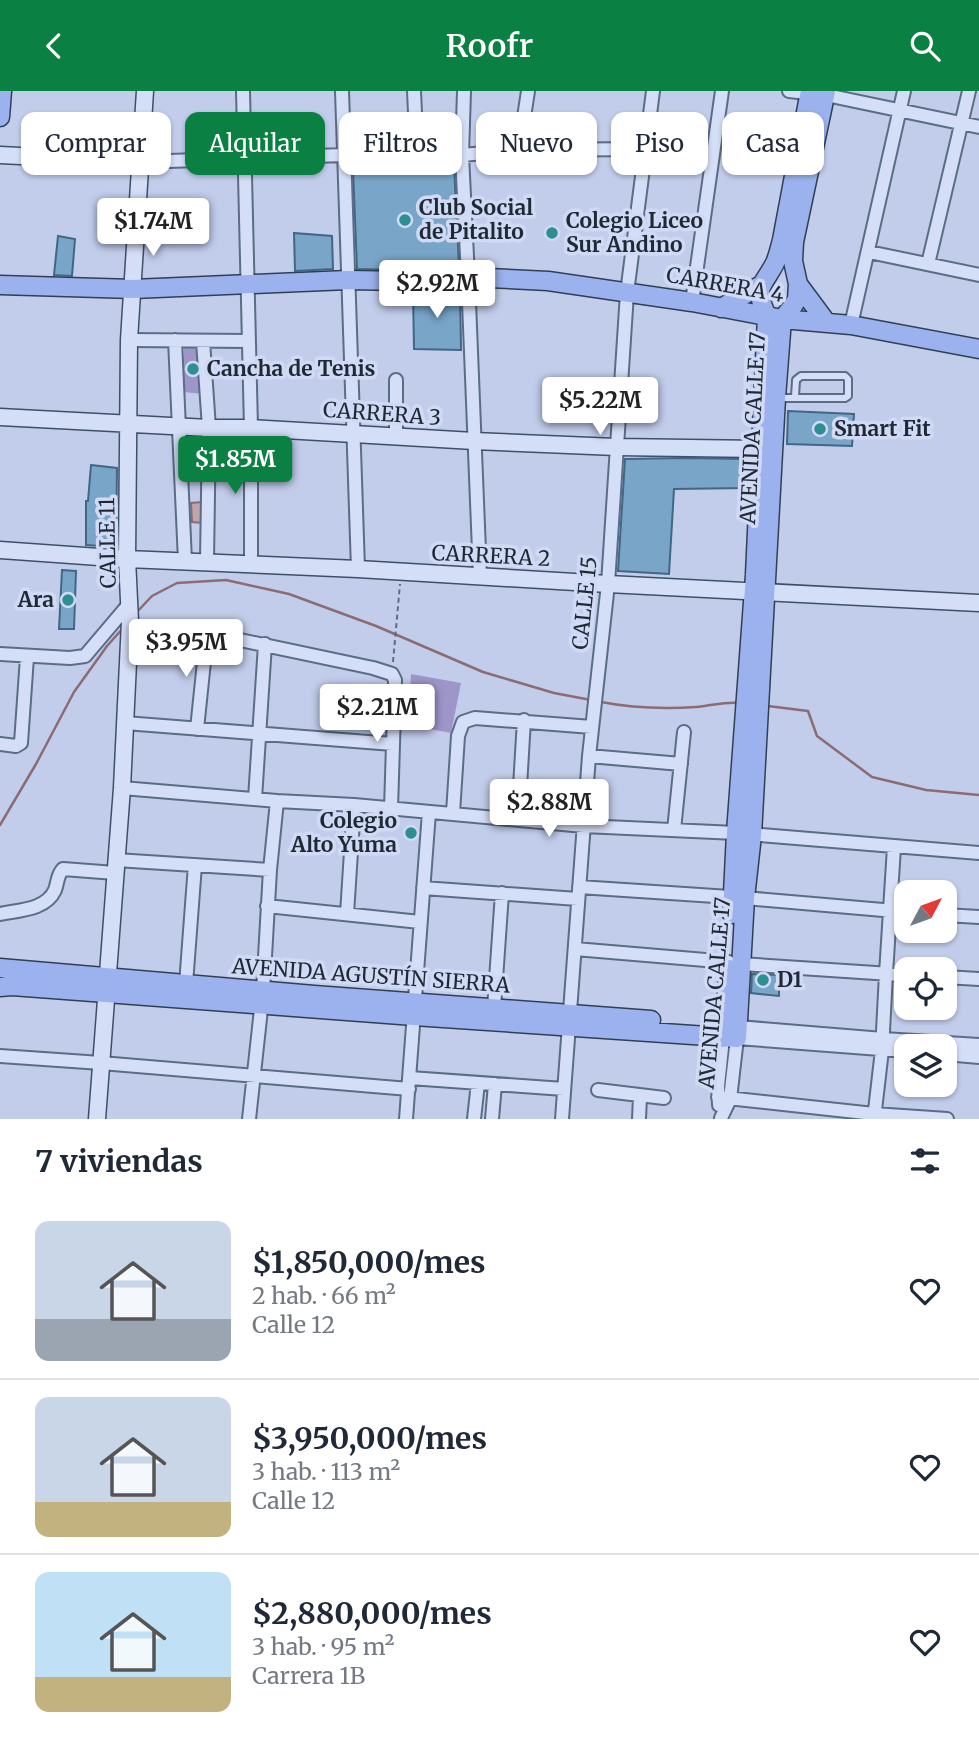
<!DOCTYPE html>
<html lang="es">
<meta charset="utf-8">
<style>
:root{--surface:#fff;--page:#f6f6f7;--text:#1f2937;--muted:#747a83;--line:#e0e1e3;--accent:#0b8043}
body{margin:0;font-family:Merriweather,serif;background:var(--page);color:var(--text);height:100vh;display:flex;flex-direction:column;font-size:26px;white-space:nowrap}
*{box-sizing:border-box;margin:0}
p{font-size:23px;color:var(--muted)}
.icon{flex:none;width:38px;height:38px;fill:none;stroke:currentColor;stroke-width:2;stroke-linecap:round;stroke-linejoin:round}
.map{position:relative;height:1028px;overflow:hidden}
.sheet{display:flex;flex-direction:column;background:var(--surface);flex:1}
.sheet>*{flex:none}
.hud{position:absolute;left:21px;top:21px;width:938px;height:63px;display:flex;gap:14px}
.needle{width:46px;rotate:49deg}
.tools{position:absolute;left:894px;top:789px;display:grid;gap:14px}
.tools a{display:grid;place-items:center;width:63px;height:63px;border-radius:14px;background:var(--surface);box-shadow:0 2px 5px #0004;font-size:35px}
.price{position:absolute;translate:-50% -60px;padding:0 16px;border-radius:7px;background:#fff;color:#222;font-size:23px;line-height:46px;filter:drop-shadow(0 2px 4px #0008)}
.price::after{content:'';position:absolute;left:50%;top:42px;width:21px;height:16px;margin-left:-10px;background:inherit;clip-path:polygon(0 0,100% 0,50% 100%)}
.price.current{background:var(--accent);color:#fff}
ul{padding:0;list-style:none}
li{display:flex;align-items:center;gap:21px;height:175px;padding:0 35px}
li+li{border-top:2px solid var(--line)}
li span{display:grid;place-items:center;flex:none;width:196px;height:140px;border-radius:14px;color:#555}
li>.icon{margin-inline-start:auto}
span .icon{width:84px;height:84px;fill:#fffc;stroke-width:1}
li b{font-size:30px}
h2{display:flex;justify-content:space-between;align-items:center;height:84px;padding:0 35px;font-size:30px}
.pill{padding:0 24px;border-radius:14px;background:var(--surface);box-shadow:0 2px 5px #0004;font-size:24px;line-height:63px}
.pill.current{background:var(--accent);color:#fff}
header{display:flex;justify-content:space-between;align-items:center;height:91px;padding:0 35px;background:var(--accent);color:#fff;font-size:32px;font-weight:600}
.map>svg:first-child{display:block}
.green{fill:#9e96c9}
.water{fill:#bfa4ab;stroke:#8c6c73;stroke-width:2}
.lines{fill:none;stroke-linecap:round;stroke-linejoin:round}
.stream{stroke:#8c6c73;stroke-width:2.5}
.building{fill:#79a5c9;stroke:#416783;stroke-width:2}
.lane-casing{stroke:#5a6d85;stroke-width:10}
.street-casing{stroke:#5a6d85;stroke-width:16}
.secondary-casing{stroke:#3d5067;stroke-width:19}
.primary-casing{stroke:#2e4053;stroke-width:21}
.path{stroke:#5a6d85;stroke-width:2;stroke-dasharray:5 3.5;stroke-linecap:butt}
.lane{stroke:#d5def7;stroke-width:6}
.street{stroke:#d5def7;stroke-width:12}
.secondary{stroke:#d5def7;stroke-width:16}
.primary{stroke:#9bb2ee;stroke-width:18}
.poi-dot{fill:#2d8f91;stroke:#d1daf4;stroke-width:2.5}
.labels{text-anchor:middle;stroke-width:7;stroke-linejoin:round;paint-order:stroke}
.poi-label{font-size:21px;font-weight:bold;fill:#1e2935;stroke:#d1daf4;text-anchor:start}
.street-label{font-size:21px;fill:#1e2935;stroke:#d1daf4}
</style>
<header><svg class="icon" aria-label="back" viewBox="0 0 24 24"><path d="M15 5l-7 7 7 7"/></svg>Roofr<svg class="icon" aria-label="search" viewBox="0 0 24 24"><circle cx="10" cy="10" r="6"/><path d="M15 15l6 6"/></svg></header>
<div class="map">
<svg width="979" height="1028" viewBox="0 0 979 1028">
<rect width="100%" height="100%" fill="#c2cdec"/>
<path class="green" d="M 184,254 L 203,254 L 204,303 L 183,301 Z
M 411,583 L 461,592 L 451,642 L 409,634 Z"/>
<path class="water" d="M 202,411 L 202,432 L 192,431 L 191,412 Z"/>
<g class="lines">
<path class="stream" d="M 135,523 L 152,505 L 177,492 L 226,489 L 289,503 L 376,535 L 483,581 L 554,602 L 591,609
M 601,611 C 632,617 664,618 696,616 C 711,615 725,610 740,612
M 768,615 L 808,620 L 817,645 L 872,686 L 926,699 L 979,704
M 0,734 L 36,673 L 74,601 L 107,555 L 124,536"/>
</g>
<path class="building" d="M 454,74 L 459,175 L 406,179 L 357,178 L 353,78 Z
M 294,142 L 332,145 L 333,178 L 295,180 Z
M 58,145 L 75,148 L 72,185 L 54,184 Z
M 437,199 L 460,199 L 461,259 L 414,258 L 413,201 Z
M 788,320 L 854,323 L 852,355 L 787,353 Z
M 684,367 L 749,368 L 748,397 L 674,398 L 669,483 L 618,480 L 625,368 Z
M 91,374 L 117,377 L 116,456 L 86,454 L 86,410 L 88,410 Z
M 62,479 L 76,480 L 74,538 L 59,538 Z
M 752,883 L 779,884 L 779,905 L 751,902 Z"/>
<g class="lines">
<defs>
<path id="lane" d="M 778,307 L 845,307 L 848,305 L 848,288 L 845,285 L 801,285 L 796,289 L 795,306"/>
<path id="street" d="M 243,0 L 251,337 L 251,474
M 342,0 L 358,478
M 414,0 L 417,65
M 464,0 L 462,64 L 468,186 L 480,485
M 789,0 L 826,4 L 979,36
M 519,59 L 528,0
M 140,71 L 344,64 L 462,64 L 519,59 L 645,58
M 869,161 L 979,184
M 928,173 L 969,0
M 692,211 L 722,0
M 851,234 L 904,0
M 129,249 L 248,250
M 175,249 L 185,470
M 203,250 L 209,337 L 207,470
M 396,346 L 396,289
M 130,536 L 207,542 L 373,577 L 392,583 L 395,589 L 391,718
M 0,563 L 70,567 L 85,565 L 130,512
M 125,632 L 393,653
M 197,638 L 207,542
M 0,653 L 16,655 L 21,652 L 27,566
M 589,665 L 681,673
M 122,697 L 277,710 L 354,714 L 584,735 L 736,742 L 979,762
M 255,708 L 265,553
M 453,722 L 458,645 L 463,631 L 475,627 L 592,636
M 518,729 L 524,629
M 674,739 L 684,641
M 116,769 L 270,779
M 579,796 L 745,807 L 906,821
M 423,797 L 578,808
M 267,815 L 420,831
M 0,823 C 19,819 46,819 55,799 C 58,791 57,784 63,778 L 115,782
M 347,823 L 354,714
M 945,824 L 979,826
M 575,858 L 729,871
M 741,873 L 906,884
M 945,886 L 979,888
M 186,893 L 195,774
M 494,917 L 502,802
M 738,936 L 883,948 L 979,954
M 945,963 L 979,966
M 0,965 L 101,972 L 409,998
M 410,987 L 564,998
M 598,999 L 664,1007
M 718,1006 L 874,1023 L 947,1028
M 719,1014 L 718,995 L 723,947
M 721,1027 L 730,1008 L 737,947 L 906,960
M 249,1028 L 263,900 L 270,779 L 277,710
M 406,1028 L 429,721
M 474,1028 L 478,992
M 492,1028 L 495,993
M 562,1028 L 589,665 L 608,493 L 627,202 L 653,0
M 639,1028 L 640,1005
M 874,1028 L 882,959 L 886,883 L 894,756"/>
<path id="secondary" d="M 0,64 L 140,71
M 0,326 L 209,337 L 251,337 L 474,350 L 616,356 L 761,358
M 0,459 L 127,468 L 358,478 L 608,493 L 979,512
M 97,1028 L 122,697 L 130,530 L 127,468 L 129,249 L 145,0"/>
<path id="primary" d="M 0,26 L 2,0
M 798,193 L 827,232
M 0,194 L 133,198 L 348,189 L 406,190 L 468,186 L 548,190 L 692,211 L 782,228 L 851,234 L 979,258
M 721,217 L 761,194
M 782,228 L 793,215 L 797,208 L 798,193 L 793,170 L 794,151 L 826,0
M 732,823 L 736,742 L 755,484 L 767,225 C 753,195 762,197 775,172 C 778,165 780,157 782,149 L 810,0
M 0,877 L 314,904 L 651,929
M 0,896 L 12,895 L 414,925 L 737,947 L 745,807 L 752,744 L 776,307 L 782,228
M 723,947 L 729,878"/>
</defs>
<use href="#lane" class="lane-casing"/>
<use href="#street" class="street-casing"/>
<use href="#secondary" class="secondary-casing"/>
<use href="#primary" class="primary-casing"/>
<path class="path" d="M 393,571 L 400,493"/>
<use href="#lane" class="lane"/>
<use href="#street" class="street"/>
<use href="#secondary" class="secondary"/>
<use href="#primary" class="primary"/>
</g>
<g class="poi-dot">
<circle cx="405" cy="129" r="7"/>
<circle cx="552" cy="142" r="7"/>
<circle cx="193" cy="278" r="7"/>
<circle cx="820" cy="338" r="7"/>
<circle cx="68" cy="509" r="7"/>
<circle cx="411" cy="742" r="7"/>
<circle cx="763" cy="889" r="7"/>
</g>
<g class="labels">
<g class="poi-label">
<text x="419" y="124">Club Social<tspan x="419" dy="24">de Pitalito</tspan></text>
<text x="566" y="137">Colegio Liceo<tspan x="566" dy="24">Sur Andino</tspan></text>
<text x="207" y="285">Cancha de Tenis</text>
<text x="834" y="345">Smart Fit</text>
<text x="54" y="516" text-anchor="end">Ara</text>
<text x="397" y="737" text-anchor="end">Colegio<tspan x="397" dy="24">Alto Yuma</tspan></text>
<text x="777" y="896">D1</text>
</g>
<g class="street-label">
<text transform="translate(725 194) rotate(10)" y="7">CARRERA 4</text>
<text transform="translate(382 323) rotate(4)" y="7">CARRERA 3</text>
<text transform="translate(753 337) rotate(-87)" y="7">AVENIDA CALLE 17</text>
<text transform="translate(108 452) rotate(-91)" y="7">CALLE 11</text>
<text transform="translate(491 465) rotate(3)" y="7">CARRERA 2</text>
<text transform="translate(585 512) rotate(-84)" y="7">CALLE 15</text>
<text transform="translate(371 885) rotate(4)" y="7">AVENIDA AGUSTÍN SIERRA</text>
<text transform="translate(715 902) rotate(-85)" y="7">AVENIDA CALLE 17</text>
</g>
</g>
</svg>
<div class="tools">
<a><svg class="needle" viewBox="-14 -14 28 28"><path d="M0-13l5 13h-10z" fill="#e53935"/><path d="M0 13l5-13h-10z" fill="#747a83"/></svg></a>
<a><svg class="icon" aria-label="locate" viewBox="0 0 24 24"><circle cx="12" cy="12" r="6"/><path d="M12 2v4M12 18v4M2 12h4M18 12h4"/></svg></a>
<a><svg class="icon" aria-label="layers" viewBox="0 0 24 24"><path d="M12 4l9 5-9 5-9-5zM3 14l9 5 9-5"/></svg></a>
</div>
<b class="price" style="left:153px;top:167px">$1.74M</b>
<b class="price" style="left:437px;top:229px">$2.92M</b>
<b class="price" style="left:600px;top:346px">$5.22M</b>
<b class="price current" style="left:235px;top:405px">$1.85M</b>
<b class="price" style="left:186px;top:588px">$3.95M</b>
<b class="price" style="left:377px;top:653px">$2.21M</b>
<b class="price" style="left:549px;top:748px">$2.88M</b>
<div class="hud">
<a class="pill">Comprar</a>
<a class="pill current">Alquilar</a>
<a class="pill">Filtros</a>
<a class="pill">Nuevo</a>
<a class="pill">Piso</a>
<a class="pill">Casa</a>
</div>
</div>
<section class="sheet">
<h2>7 viviendas<svg class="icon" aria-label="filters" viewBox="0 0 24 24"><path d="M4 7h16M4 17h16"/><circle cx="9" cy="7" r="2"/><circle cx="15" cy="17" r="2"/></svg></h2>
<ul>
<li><span style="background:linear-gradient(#c9d6e8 70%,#9aa5b1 0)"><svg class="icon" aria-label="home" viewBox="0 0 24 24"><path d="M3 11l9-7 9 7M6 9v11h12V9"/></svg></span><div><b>$1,850,000/mes</b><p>2 hab. · 66 m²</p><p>Calle 12</p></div><svg class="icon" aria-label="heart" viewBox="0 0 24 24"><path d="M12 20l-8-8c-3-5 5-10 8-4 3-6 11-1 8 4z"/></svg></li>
<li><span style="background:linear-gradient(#c9d6e8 75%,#c2b280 0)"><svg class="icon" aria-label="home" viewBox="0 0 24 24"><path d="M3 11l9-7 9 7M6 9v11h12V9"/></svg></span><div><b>$3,950,000/mes</b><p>3 hab. · 113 m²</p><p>Calle 12</p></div><svg class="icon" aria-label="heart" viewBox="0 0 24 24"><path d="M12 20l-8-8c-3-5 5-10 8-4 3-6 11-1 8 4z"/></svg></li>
<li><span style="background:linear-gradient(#bfe0f5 75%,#c2b280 0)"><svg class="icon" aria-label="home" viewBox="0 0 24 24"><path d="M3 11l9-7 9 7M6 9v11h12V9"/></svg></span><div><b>$2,880,000/mes</b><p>3 hab. · 95 m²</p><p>Carrera 1B</p></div><svg class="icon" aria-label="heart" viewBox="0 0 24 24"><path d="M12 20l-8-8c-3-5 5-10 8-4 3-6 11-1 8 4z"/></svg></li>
</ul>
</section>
